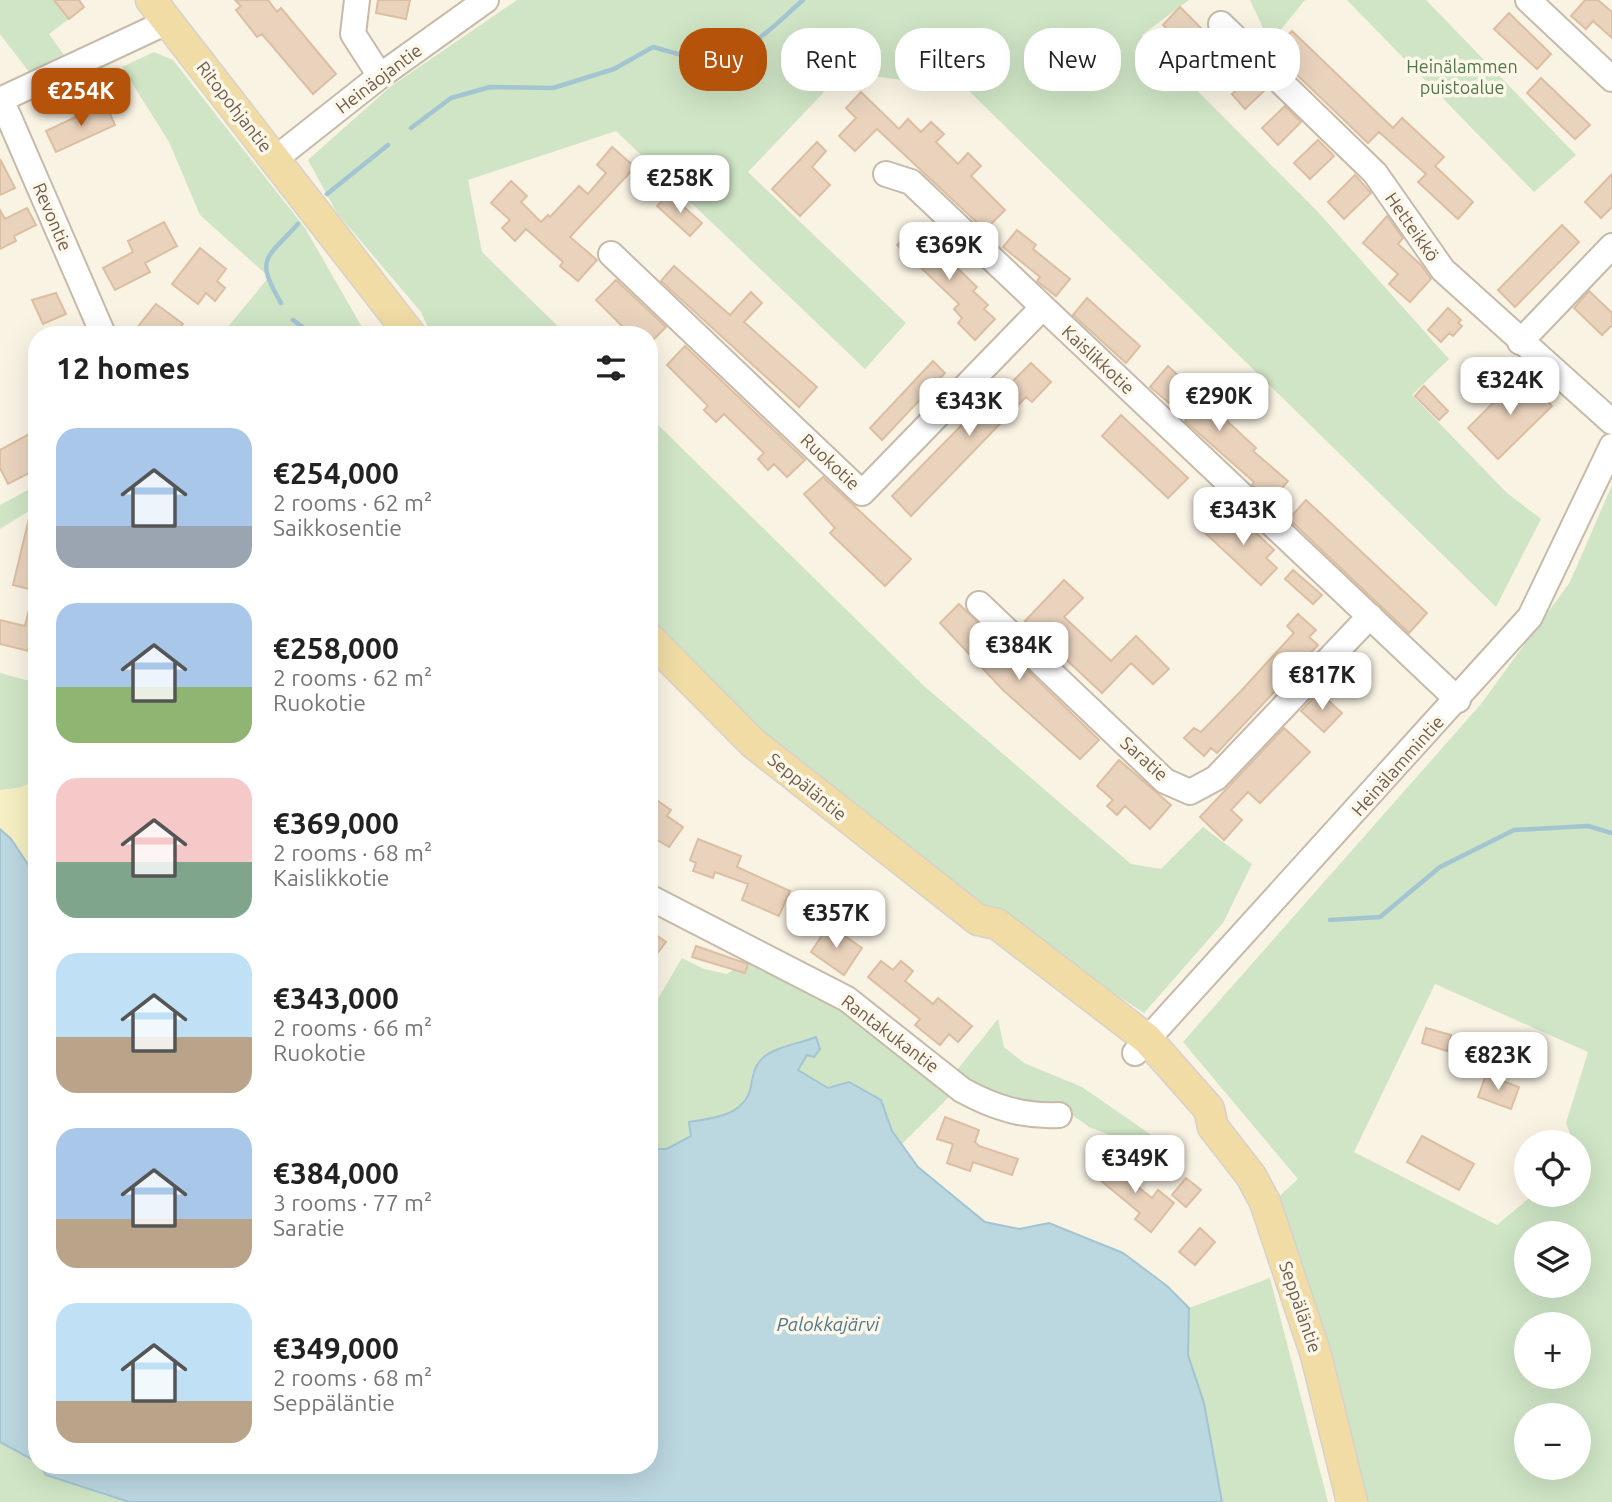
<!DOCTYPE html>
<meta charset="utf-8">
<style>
:root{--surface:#fff;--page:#f2f2f2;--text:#222;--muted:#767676;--accent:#b45309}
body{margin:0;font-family:Ubuntu,sans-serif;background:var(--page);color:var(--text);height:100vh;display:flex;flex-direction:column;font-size:26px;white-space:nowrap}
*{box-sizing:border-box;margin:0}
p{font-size:23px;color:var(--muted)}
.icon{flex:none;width:38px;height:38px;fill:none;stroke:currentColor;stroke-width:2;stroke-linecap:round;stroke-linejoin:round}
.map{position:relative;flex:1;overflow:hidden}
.drawer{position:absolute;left:28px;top:326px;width:630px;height:1148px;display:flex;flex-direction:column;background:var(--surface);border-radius:28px;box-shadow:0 7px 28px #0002}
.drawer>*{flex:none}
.top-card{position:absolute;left:679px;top:28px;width:665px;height:63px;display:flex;gap:14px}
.buttons{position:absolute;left:1514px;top:1130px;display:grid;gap:14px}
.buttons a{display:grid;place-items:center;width:77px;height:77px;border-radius:50%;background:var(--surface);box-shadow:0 7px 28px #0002;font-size:35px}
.price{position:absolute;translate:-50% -60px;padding:0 16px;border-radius:14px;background:#fff;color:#222;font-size:23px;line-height:46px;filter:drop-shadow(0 2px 4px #0008)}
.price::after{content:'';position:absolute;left:50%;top:42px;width:21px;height:16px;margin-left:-10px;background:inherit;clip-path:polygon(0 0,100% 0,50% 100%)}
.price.active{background:var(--accent);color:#fff}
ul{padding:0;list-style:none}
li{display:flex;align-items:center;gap:21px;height:175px;padding:0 28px}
li span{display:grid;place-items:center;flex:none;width:196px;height:140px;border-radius:21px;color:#555}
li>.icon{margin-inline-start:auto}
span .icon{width:84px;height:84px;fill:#fffc;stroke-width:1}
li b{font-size:30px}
h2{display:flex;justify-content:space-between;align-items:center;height:84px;padding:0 28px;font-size:30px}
.chip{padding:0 24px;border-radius:28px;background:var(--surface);box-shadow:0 7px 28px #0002;font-size:24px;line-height:63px}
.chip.active{background:var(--accent);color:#fff}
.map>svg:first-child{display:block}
.green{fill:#cfe5c5;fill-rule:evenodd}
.sand{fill:#f5efc3}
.water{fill:#bbd7e0;stroke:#a3c5d1;stroke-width:2}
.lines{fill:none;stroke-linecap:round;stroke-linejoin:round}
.stream{stroke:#a3c5d1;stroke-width:4.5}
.building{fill:#e9d3bd;stroke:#dcbea2;stroke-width:2}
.minor-casing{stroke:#c6baaa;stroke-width:28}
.major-casing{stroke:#d7d1cd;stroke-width:33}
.minor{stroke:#fff;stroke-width:24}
.major{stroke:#f0dca4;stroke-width:30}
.labels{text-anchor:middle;stroke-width:7;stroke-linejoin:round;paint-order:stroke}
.park-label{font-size:18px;fill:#53794a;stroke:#fdf7ea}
.street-label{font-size:18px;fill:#6f5c4d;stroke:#fdf7ea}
.water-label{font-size:19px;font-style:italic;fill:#4d7786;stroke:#fdf7ea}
</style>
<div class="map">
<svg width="1612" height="1502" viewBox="0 0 1612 1502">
<rect width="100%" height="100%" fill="#f9f3e4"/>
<path class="green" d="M 0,0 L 54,0 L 69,19 L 49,34 L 64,55 L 30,73 L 0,34 Z
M 517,0 L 1189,0 L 1142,35 L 1318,212 L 1449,359 L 1412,395 L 1507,493 L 1541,519 L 1496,607 L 967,89 L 843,72 L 748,172 L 906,323 L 865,369 L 616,131 L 468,180 L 482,252 L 566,334 L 431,334 L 421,312 L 337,213 L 308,160 L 390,87 Z
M 1250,0 L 1305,0 L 1270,43 Z
M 1347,0 L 1426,0 L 1576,155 L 1534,192 Z
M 154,52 L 173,60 L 305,228 L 366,334 L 222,334 L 269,277 L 200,215 L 169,142 L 122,67 Z
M 649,416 L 923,685 L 1131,864 L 1161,869 L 1203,827 L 1252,864 L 1223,923 L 1144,1013 L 926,870 L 798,771 L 649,627 Z
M 37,485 L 37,506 L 0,529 L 0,505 Z
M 1612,485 L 1612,1502 L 1361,1502 L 1272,1203 L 1298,1179 L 1183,1042 L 1481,704 L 1570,582 ZM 1435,984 L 1588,1052 L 1566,1123 L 1574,1143 L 1578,1143 L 1578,1195 L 1533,1195 L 1497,1225 L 1354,1152 ZM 1526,1234 L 1578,1234 L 1578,1286 L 1526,1286 ZM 1526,1325 L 1578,1325 L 1578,1377 L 1526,1377 ZM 1526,1416 L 1578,1416 L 1578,1468 L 1526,1468 Z
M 0,673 L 37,683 L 37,779 L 19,788 L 0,790 Z
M 743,955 L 842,1006 L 945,1085 L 998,1019 L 1004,1047 L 1024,1063 L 1082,1087 L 1172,1149 L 1150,1151 L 1089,1127 L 1068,1112 L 952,1094 L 901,1145 L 892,1131 L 881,1100 L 829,1088 L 798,1070 L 807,1055 L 820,1049 L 752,1073 C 749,1114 724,1116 690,1122 L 691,1136 L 667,1149 L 649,1149 L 649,1014 L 682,958 L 704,969 L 727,974 L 737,967 Z
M 1270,1278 L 1328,1502 L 1222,1502 L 1204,1403 L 1188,1355 L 1189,1308 Z
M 0,1442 L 37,1462 L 37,1465 L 103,1495 L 129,1502 L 0,1502 Z"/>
<path class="sand" d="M 37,779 L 37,878 L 11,839 L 0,829 L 0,790 L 19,788 Z"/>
<path class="water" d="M 0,829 L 11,839 L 37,878 L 37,1462 L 0,1442 Z
M 816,1037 L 820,1049 L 814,1057 L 807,1055 L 798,1070 L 828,1088 L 849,1082 L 881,1100 L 892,1131 L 918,1167 L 985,1222 L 1019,1229 L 1049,1223 L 1123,1253 L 1167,1286 L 1189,1308 L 1188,1355 L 1204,1403 L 1222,1502 L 129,1502 L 46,1475 L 40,1465 L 649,1465 L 649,1149 L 667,1149 L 691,1136 L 689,1122 C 714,1118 745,1116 751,1086 C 753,1074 754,1066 764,1057 C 775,1047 801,1043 816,1037 Z"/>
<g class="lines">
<path class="stream" d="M 411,128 L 451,98 L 490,87 L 553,88 L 614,69 L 653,47 C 669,51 686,58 702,58 C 745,60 773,26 803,0
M 327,194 L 388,145
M 281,303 C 255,258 265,260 298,224
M 293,320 L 312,334
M 1330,920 L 1380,917 L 1440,867 L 1514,830 L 1588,826 L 1612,833"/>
</g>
<path class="building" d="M 54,0 L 79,0 L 84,7 L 69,19 Z
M 235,0 L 268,0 L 277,12 L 281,8 L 336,74 L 313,94 L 262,34 L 257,37 L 236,10 L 241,6 Z
M 378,0 L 410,0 L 406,19 L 376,13 Z
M 1585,0 L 1598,0 L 1612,12 L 1612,38 L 1593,21 L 1586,29 L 1571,16 Z
M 1180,7 L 1231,58 L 1210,79 L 1194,62 L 1198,58 L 1163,25 Z
M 1509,13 L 1551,54 L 1537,69 L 1494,29 Z
M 1292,31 L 1393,128 L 1402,118 L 1444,157 L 1435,166 L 1473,202 L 1458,219 L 1418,182 L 1426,174 L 1379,132 L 1368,143 L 1272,51 Z
M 1252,76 L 1265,90 L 1245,109 L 1232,94 Z
M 1541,78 L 1590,125 L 1575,139 L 1527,93 Z
M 861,92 L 899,129 L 908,119 L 921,132 L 931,122 L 944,134 L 936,142 L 958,164 L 968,153 L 981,166 L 971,176 L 1005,210 L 985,230 L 877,129 L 855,151 L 839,136 L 856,118 L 846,108 Z
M 105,103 L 115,125 L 56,152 L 46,131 Z
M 1285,106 L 1301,122 L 1278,145 L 1262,128 Z
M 1318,140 L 1334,156 L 1310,179 L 1294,163 Z
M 817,142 L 826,151 L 812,167 L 830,185 L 800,216 L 772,189 Z
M 612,147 L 635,167 L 570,237 L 597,260 L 578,281 L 560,266 L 563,262 L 526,229 L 515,241 L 502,228 L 510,220 L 491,203 L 511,181 L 527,196 L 521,202 L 541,222 L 548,215 L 550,217 L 579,186 L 588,194 L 606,173 L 597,165 Z
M 0,159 L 15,188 L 0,195 Z
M 1612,174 L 1612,207 L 1601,218 L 1585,202 Z
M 1355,175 L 1371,193 L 1344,219 L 1328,202 Z
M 669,194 L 702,223 L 690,236 L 657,206 Z
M 27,208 L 36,225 L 14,236 L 16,241 L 0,249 L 0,210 L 5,219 Z
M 1387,216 L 1403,238 L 1398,244 L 1421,265 L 1431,279 L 1410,302 L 1389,284 L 1398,274 L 1363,243 Z
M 164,222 L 177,246 L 145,263 L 150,272 L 115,290 L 103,268 L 133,252 L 128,241 Z
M 1562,225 L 1579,242 L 1515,307 L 1498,290 Z
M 915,227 L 977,287 L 973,291 L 988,305 L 984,309 L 995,319 L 975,340 L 958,323 L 962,318 L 954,309 L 959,304 L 897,245 Z
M 1017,230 L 1036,245 L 1033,249 L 1070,279 L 1056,296 L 1037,281 L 1040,277 L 1003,247 Z
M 200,248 L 226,269 L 217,281 L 225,288 L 215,301 L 206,293 L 198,304 L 172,284 Z
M 674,266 L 730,315 L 751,292 L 762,303 L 744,322 L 817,387 L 799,407 L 661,281 Z
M 616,280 L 666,327 L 649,344 L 649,334 L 630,334 L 596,300 Z
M 1589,291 L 1612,313 L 1612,325 L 1602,335 L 1574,308 Z
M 56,293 L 66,314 L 43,324 L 32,300 Z
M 1087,298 L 1140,346 L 1126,363 L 1073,315 Z
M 156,304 L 183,324 L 175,334 L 132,334 Z
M 1448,308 L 1461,320 L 1458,323 L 1462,326 L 1453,336 L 1449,333 L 1441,342 L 1428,330 Z
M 685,346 L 805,460 L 787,477 L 774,464 L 768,470 L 758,459 L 764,453 L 724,414 L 716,422 L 704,410 L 708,406 L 667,365 Z
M 933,361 L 945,373 L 882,440 L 870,428 Z
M 1031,363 L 1051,382 L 1032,402 L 1026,397 L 911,516 L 892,496 L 1007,379 L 1011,383 Z
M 1168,366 L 1256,448 L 1253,451 L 1288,481 L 1270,502 L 1252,485 L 1254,482 L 1185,421 L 1187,418 L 1150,387 Z
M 1521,375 L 1552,406 L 1498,459 L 1468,428 Z
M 1424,386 L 1448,411 L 1439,420 L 1415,396 Z
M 1121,415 L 1188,478 L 1168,498 L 1102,436 Z
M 31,433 L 37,444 L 37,469 L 8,484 L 0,468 L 0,450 Z
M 823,477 L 911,559 L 885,586 L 830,533 L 835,528 L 804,494 Z
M 1306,500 L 1427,613 L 1409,633 L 1289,519 Z
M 32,506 L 37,507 L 37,591 L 13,585 Z
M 1222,513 L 1235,525 L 1242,519 L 1274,550 L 1266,558 L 1277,568 L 1261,585 L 1204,532 Z
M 1293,570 L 1322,595 L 1313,604 L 1285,579 Z
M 1064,580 L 1083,598 L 1064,617 L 1111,661 L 1136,636 L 1169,669 L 1153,684 L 1131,663 L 1102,693 L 1025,621 Z
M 32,597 L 37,598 L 37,653 L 0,644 L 0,620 L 25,626 Z
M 959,604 L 1099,740 L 1080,759 L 1004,691 L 940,623 Z
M 1298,614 L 1316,630 L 1309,637 L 1318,645 L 1217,753 L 1211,748 L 1204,756 L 1184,738 L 1194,728 L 1201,732 L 1241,691 L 1294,633 L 1287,626 Z
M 1319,692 L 1342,713 L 1324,732 L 1301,711 Z
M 1284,728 L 1310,752 L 1260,803 L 1248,792 L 1231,810 L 1242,820 L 1224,840 L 1200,817 Z
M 1119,760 L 1171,805 L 1150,829 L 1125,806 L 1117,815 L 1107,806 L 1113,800 L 1097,786 Z
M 655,799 L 671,810 L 667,816 L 683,827 L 669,847 L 649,835 L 649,807 Z
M 698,839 L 741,856 L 737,867 L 790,891 L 779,916 L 742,900 L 748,884 L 715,872 L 713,878 L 693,871 L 696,863 L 690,860 Z
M 829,925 L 862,948 L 844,975 L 811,952 Z
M 649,930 L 666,942 L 649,964 Z
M 696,946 L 748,964 L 745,973 L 692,957 Z
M 881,961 L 893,970 L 901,961 L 913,971 L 905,981 L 933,1004 L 938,998 L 972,1026 L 958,1042 L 949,1034 L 940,1045 L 915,1025 L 920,1019 L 868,977 Z
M 1426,1028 L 1451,1035 L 1447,1051 L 1422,1043 Z
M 1486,1075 L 1519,1087 L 1511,1109 L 1478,1097 Z
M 945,1117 L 979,1130 L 975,1142 L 979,1146 L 1018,1159 L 1012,1175 L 973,1162 L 970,1171 L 947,1163 L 953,1144 L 937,1139 Z
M 1422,1136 L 1474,1164 L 1459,1190 L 1407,1162 Z
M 1109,1157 L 1126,1172 L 1123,1175 L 1152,1198 L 1158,1190 L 1174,1203 L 1151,1232 L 1135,1219 L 1140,1213 L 1094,1175 Z
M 1186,1178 L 1201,1190 L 1186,1207 L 1172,1195 Z
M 1200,1228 L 1215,1242 L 1195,1265 L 1179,1252 Z"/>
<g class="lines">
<defs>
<path id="minor" d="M 357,0 L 353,34 L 380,76
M 1528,0 L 1612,79
M 1221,24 L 1375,173 L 1443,270 L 1612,422
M 1,99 L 103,334
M 0,100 L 167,22
M 275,159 L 380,76 L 486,0
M 886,174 L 911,182 L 1458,700
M 611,254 L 862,493 L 1042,308
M 1520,342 L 1612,246
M 979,604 L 1165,781 L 1190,792 L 1216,778 L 1370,616
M 649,897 L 847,999 L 962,1090 C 993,1107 1023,1117 1059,1115
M 1135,1053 L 1530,617 L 1612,446"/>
<path id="major" d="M 151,0 L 410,334
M 649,638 L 753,743 L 978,920 L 997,924 L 1147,1039 L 1209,1109 L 1213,1127 L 1251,1176 L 1265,1202 L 1316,1355 L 1352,1502"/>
</defs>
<use href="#minor" class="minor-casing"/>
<use href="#major" class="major-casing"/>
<use href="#minor" class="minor"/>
<use href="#major" class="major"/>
</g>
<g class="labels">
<g class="park-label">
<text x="1462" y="73">Heinälammen<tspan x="1462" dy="21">puistoalue</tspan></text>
</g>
<g class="street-label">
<text transform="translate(379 79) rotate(-37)" y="6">Heinäojantie</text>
<text transform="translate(234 107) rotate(52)" y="6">Ritopohjantie</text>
<text transform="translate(52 217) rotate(67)" y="6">Revontie</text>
<text transform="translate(1412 227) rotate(55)" y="6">Hetteikkö</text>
<text transform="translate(1098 360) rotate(43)" y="6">Kaislikkotie</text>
<text transform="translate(830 462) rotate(43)" y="6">Ruokotie</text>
<text transform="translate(1144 759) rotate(42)" y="6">Saratie</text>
<text transform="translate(1398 766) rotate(-48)" y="6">Heinälammintie</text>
<text transform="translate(807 787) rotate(39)" y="6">Seppäläntie</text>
<text transform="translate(890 1034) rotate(37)" y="6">Rantakukantie</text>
<text transform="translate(1300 1307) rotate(71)" y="6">Seppäläntie</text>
</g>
<g class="water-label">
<text x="828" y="1331">Palokkajärvi</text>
</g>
</g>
</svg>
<div class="buttons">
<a><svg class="icon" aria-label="locate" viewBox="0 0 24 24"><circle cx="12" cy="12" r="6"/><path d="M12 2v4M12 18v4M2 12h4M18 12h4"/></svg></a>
<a><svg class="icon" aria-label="layers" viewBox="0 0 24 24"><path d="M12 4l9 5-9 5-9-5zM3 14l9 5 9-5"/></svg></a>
<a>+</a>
<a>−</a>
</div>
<b class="price active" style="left:81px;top:128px">€254K</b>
<b class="price" style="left:680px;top:215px">€258K</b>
<b class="price" style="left:949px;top:282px">€369K</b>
<b class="price" style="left:1510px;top:417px">€324K</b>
<b class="price" style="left:1219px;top:433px">€290K</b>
<b class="price" style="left:969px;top:438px">€343K</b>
<b class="price" style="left:1243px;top:547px">€343K</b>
<b class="price" style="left:1019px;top:682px">€384K</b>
<b class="price" style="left:1322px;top:712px">€817K</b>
<b class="price" style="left:836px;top:950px">€357K</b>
<b class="price" style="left:1498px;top:1092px">€823K</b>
<b class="price" style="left:1135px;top:1195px">€349K</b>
<div class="top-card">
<a class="chip active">Buy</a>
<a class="chip">Rent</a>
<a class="chip">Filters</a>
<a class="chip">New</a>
<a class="chip">Apartment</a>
</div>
<section class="drawer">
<h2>12 homes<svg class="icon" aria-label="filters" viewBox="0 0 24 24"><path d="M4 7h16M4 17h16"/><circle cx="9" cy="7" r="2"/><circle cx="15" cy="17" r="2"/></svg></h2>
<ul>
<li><span style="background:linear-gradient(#a9c7e8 70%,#9aa5b1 0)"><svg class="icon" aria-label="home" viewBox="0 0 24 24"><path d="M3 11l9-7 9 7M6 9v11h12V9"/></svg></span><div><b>€254,000</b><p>2 rooms · 62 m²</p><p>Saikkosentie</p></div></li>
<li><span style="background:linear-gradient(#a9c7e8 60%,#8fb573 0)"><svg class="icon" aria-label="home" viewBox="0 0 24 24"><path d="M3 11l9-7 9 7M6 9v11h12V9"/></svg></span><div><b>€258,000</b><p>2 rooms · 62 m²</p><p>Ruokotie</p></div></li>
<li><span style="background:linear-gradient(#f6c9c9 60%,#7fa58c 0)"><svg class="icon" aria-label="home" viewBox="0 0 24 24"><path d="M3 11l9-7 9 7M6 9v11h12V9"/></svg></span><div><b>€369,000</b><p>2 rooms · 68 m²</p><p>Kaislikkotie</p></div></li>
<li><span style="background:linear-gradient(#bfe0f5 60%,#b9a48a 0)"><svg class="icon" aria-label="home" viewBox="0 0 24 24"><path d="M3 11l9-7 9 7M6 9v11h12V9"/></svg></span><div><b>€343,000</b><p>2 rooms · 66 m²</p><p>Ruokotie</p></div></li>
<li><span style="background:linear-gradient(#a9c7e8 65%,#b9a48a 0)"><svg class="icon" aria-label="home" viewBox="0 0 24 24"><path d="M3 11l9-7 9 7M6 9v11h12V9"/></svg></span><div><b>€384,000</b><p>3 rooms · 77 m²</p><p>Saratie</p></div></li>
<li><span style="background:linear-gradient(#bfe0f5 70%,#b9a48a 0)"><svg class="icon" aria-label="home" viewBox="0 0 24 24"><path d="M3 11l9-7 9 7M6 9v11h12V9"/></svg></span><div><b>€349,000</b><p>2 rooms · 68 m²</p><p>Seppäläntie</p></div></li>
</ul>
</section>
</div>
